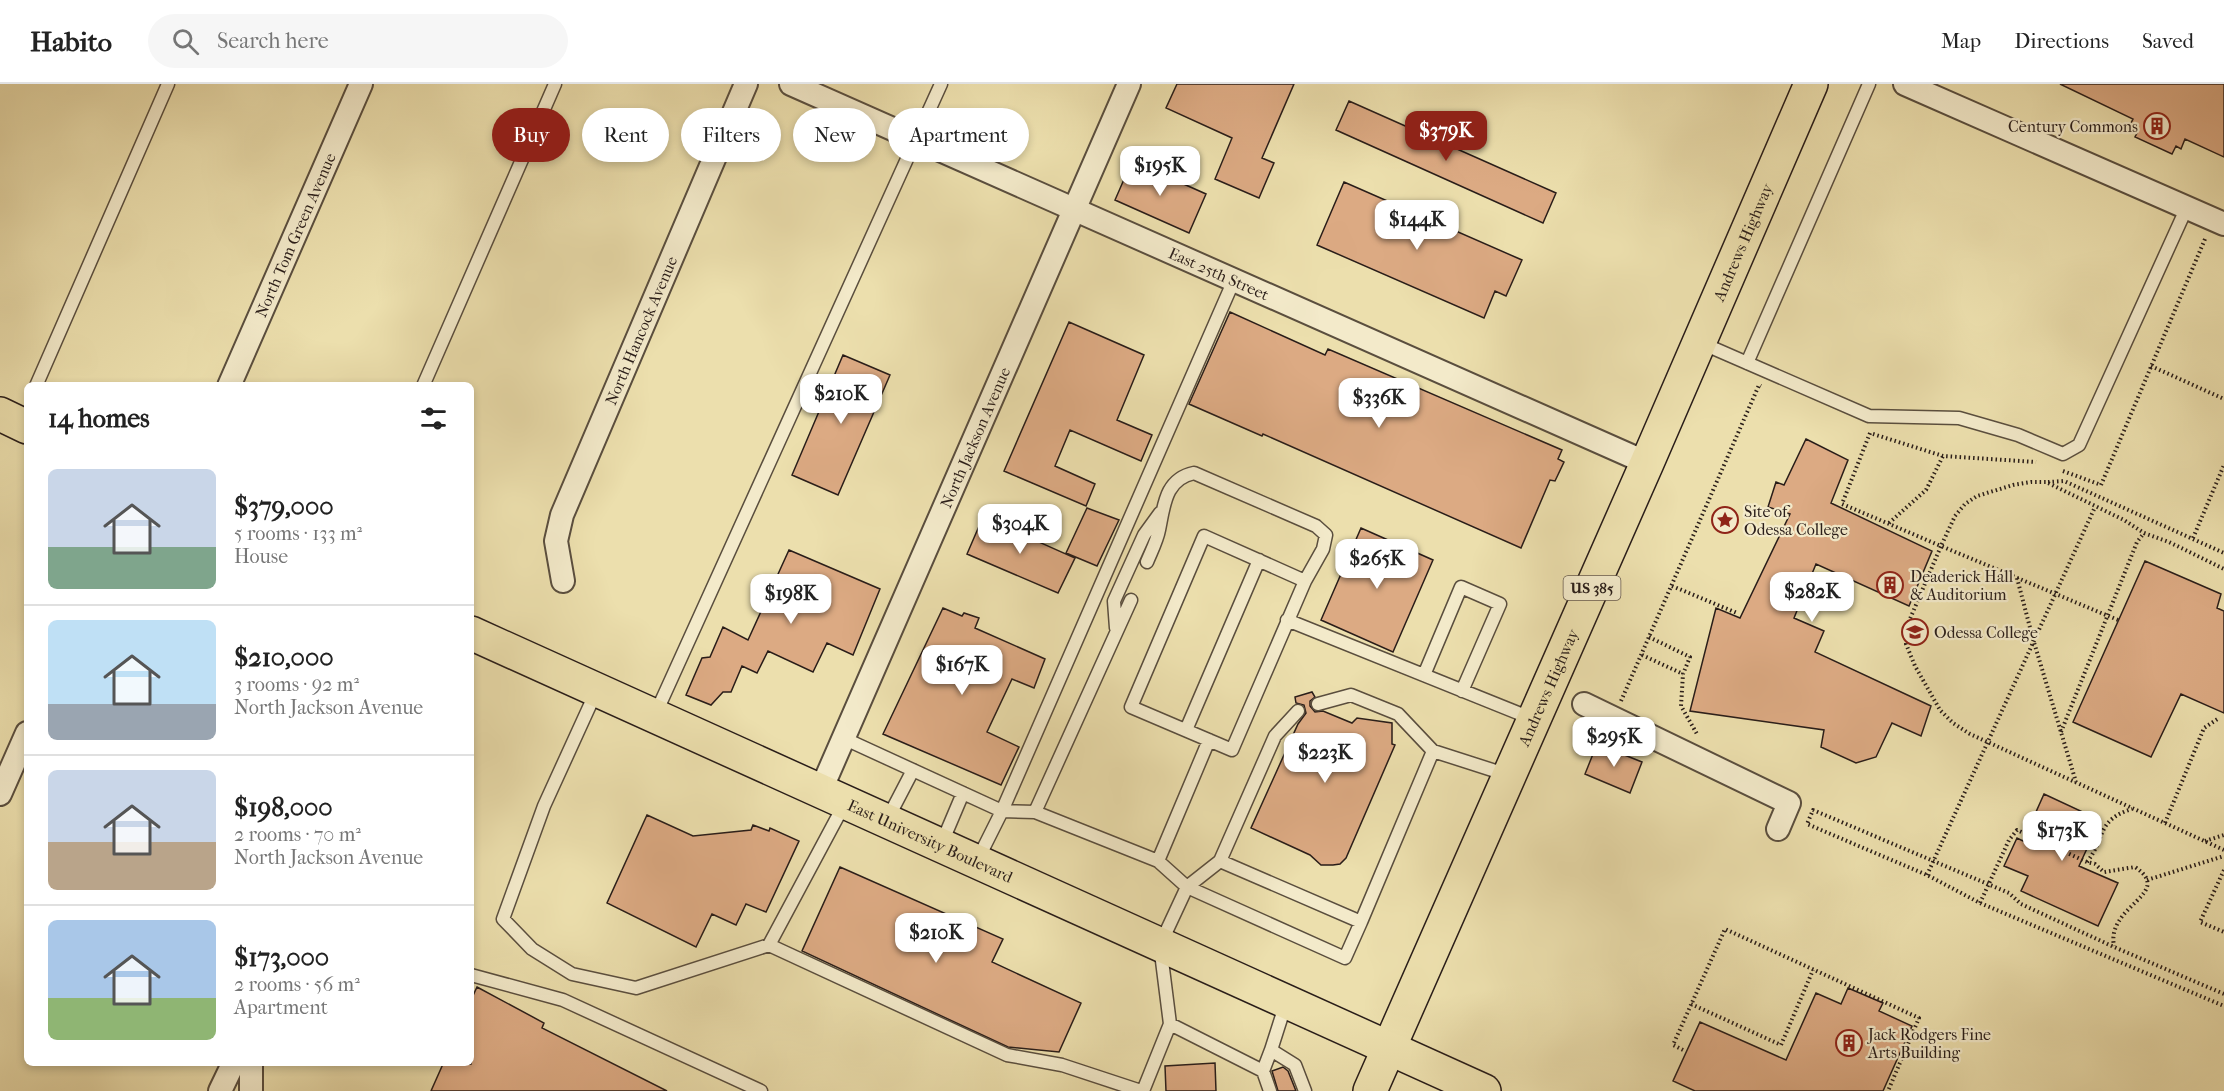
<!DOCTYPE html>
<meta charset="utf-8">
<style>
:root{--surface:#fff;--page:#f6f6f6;--text:#222;--muted:#767676;--line:#e0e0e0;--accent:#8f2418}
body{margin:0;font-family:"IM FELL French Canon",serif;background:var(--page);color:var(--text);height:100vh;display:flex;flex-direction:column;font-size:22px;white-space:nowrap}
*{box-sizing:border-box;margin:0}
p{font-size:20px;color:var(--muted)}
.icon{flex:none;width:33px;height:33px;fill:none;stroke:currentColor;stroke-width:2;stroke-linecap:round;stroke-linejoin:round}
.map{position:relative;flex:1;overflow:hidden}
.side{position:absolute;left:24px;top:298px;width:450px;height:684px;display:flex;flex-direction:column;background:var(--surface);border-radius:9px;box-shadow:0 3px 9px #0003}
.side>*{flex:none}
.top-card{position:absolute;left:492px;top:24px;width:570px;height:54px;display:flex;gap:12px}
.price{position:absolute;translate:-50% -51px;padding:0 14px;border-radius:12px;background:#fff;color:#222;font-size:20px;line-height:39px;filter:drop-shadow(0 2px 3px #0008)}
.price::after{content:'';position:absolute;left:50%;top:36px;width:18px;height:14px;margin-left:-9px;background:inherit;clip-path:polygon(0 0,100% 0,50% 100%)}
.price.selected{background:var(--accent);color:#fff}
ul{padding:0;list-style:none}
li{display:flex;align-items:center;gap:18px;height:150px;padding:0 24px}
li+li{border-top:2px solid var(--line)}
li span{display:grid;place-items:center;flex:none;width:168px;height:120px;border-radius:9px;color:#555}
li>.icon{margin-inline-start:auto}
span .icon{width:72px;height:72px;fill:#fffc;stroke-width:1}
li b{font-size:26px}
h2{display:flex;justify-content:space-between;align-items:center;height:72px;padding:0 24px;font-size:26px}
.chip{padding:0 21px;border-radius:27px;background:var(--surface);box-shadow:0 3px 9px #0003;font-size:21px;line-height:54px}
.chip.selected{background:var(--accent);color:#fff}
header{display:flex;align-items:center;gap:36px;box-sizing:border-box;height:84px;padding:0 30px;background:var(--surface);border-bottom:2px solid var(--line)}
header strong{font-size:28px}
nav{display:flex;gap:33px;margin-inline-start:auto;font-size:21px}
.search{width:420px;height:54px;background:var(--page);display:flex;align-items:center;gap:15px;box-sizing:border-box;padding:0 21px;border-radius:33px;color:var(--muted);font-size:22px}
.map>svg:first-child{display:block}
.building{fill:#dcaa83;stroke:#291d19;stroke-width:1.5}
.lines{fill:none;stroke-linecap:round;stroke-linejoin:round}
.lane-casing{stroke:#5a4e3e;stroke-width:15}
.street-casing{stroke:#5a4e3e;stroke-width:26}
.primary-casing{stroke:#291d19;stroke-width:36}
.path{stroke:#291d19;stroke-width:4;stroke-dasharray:1.5 3;stroke-linecap:butt}
.lane{stroke:#f3eaca;stroke-width:12}
.street{stroke:#f3eaca;stroke-width:22}
.primary{stroke:#ecdfad;stroke-width:33}
.labels{text-anchor:middle;stroke-width:4.5;stroke-linejoin:round;paint-order:stroke}
.shield{fill:#f3eaca;stroke:#665a4e;stroke-width:1.5}
.shield-label{font-size:15px;font-weight:bold;fill:#291d19}
.poi-label{font-size:16px;fill:#291d19;stroke:#f3eaca;text-anchor:start}
.street-label{font-size:16px;fill:#291d19;stroke:#f3eaca}
</style>
<header>
<strong>Habito</strong>
<div class="search"><svg class="icon" aria-label="search" viewBox="0 0 24 24"><circle cx="10" cy="10" r="6"/><path d="M15 15l6 6"/></svg>Search here</div>
<nav><a>Map</a><a>Directions</a><a>Saved</a></nav>
</header>
<div class="map">
<svg width="2224" height="1007" viewBox="0 0 2224 1007">
<rect width="100%" height="100%" fill="#ecdfad"/>
<filter id="stains"><feTurbulence type="fractalNoise" baseFrequency=".00333" numOctaves="4"/><feColorMatrix values="0 0 0 0 .2 0 0 0 0 .09 0 0 0 0 .02 0 0 0 .5 -.17"/></filter>
<radialGradient id="worn" r=".72"><stop offset=".6" stop-color="#630" stop-opacity="0"/><stop offset="1" stop-color="#630" stop-opacity=".3"/></radialGradient>
<path class="building" d="M 1177,0 L 1294,0 L 1262,74 L 1274,79 L 1259,114 L 1215,95 L 1232,54 L 1166,24 Z
M 2060,0 L 2224,0 L 2224,73 L 2185,55 L 2181,65 L 2176,62 L 2172,70 L 2135,53 L 2137,49 L 2128,45 L 2133,35 Z
M 1349,17 L 1556,109 L 1543,139 L 1336,46 Z
M 1132,77 L 1206,110 L 1189,149 L 1115,116 Z
M 1344,98 L 1522,176 L 1506,212 L 1495,207 L 1484,234 L 1317,161 Z
M 1230,228 L 1325,271 L 1328,265 L 1562,366 L 1558,375 L 1564,378 L 1555,397 L 1550,396 L 1521,464 L 1263,350 L 1262,352 L 1189,320 Z
M 1069,238 L 1144,271 L 1117,336 L 1152,351 L 1141,377 L 1070,346 L 1055,382 L 1095,400 L 1086,422 L 1004,387 Z
M 843,271 L 890,291 L 838,411 L 792,391 Z
M 1806,355 L 1848,376 L 1831,419 L 1932,467 L 1909,522 L 1816,480 L 1794,534 L 1824,547 L 1815,568 L 1931,622 L 1921,652 L 1892,639 L 1876,673 L 1856,679 L 1821,663 L 1824,646 L 1690,627 L 1716,524 L 1740,534 L 1790,430 L 1768,423 L 1776,398 L 1784,401 Z
M 1087,424 L 1119,436 L 1097,482 L 1066,469 Z
M 983,433 L 1075,474 L 1058,509 L 967,470 Z
M 1361,444 L 1433,476 L 1393,568 L 1321,536 Z
M 789,466 L 880,505 L 853,571 L 827,559 L 813,588 L 768,567 L 757,589 L 742,582 L 731,608 L 723,608 L 711,621 L 686,611 L 702,574 L 710,573 L 723,543 L 748,556 Z
M 2145,477 L 2221,510 L 2217,524 L 2224,527 L 2224,629 L 2181,610 L 2151,673 L 2073,638 Z
M 943,524 L 962,532 L 964,529 L 979,534 L 975,544 L 1045,575 L 1034,604 L 1012,595 L 987,648 L 1019,663 L 1001,701 L 883,650 Z
M 1312,608 L 1315,613 L 1310,617 L 1310,622 L 1315,628 L 1323,627 L 1352,639 L 1357,634 L 1392,639 L 1392,660 L 1395,661 L 1346,774 L 1340,780 L 1333,781 L 1321,781 L 1310,771 L 1251,744 L 1298,640 L 1306,629 L 1304,621 L 1296,619 L 1295,613 Z
M 1597,660 L 1642,678 L 1630,709 L 1585,690 Z
M 2044,710 L 2100,736 L 2079,782 L 2118,799 L 2098,842 L 2021,807 L 2028,792 L 2004,782 L 2017,754 L 2023,757 Z
M 647,731 L 693,752 L 751,746 L 753,741 L 769,747 L 770,744 L 799,757 L 766,828 L 746,820 L 736,841 L 712,830 L 696,863 L 607,819 Z
M 840,783 L 1003,855 L 992,878 L 1081,919 L 1059,968 L 1008,963 L 802,867 Z
M 477,903 L 544,939 L 542,944 L 667,1007 L 431,1007 L 443,980 L 471,980 L 471,916 Z
M 1848,904 L 1883,919 L 1879,927 L 1912,942 L 1883,1007 L 1695,1007 L 1673,997 L 1700,938 L 1786,976 L 1816,909 L 1841,920 Z
M 1215,979 L 1216,1007 L 1166,1007 L 1165,982 Z
M 1283,983 L 1288,987 L 1296,1007 L 1278,1007 L 1272,987 Z"/>
<g class="lines">
<defs>
<path id="lane" d="M 1699,258 L 1869,332 L 1959,334 L 2018,351 L 2063,370 L 2079,361 L 2187,123
M 1747,279 L 1869,0
M 36,302 L 168,0
M 423,302 L 555,0
M 1204,452 L 1305,497 L 1232,666 L 1131,623 Z
M 1147,478 C 1151,468 1157,457 1159,446 C 1164,422 1165,395 1194,389 L 1316,442 L 1326,451 L 1323,465 L 1305,497
M 1287,536 L 1533,635
M 1116,544 L 1114,517 L 1144,451 L 1160,429
M 1424,591 L 1461,503 L 1500,520 L 1462,607
M 596,608 L 544,722 L 503,835 L 532,865 L 572,890 L 636,904 L 769,861 L 1007,971 L 1062,981 L 1141,1007
M 1318,620 L 1351,611 L 1398,630 L 1433,667 L 1508,691
M 1298,627 L 1275,652 L 1220,777 L 1361,838 L 1433,667
M 655,631 L 941,0
M 1186,646 L 1259,476
M 843,654 L 1002,727 L 1234,196
M 1035,728 L 1131,516
M 887,736 L 913,686
M 941,761 L 963,709
M 978,775 L 1002,727 L 1035,728 L 1158,777 L 1209,656
M 1158,777 L 1187,803 L 1345,874 L 1361,838
M 1220,777 L 1187,803 L 1160,861 L 1170,940 L 1263,987
M 769,861 L 845,719
M 471,891 L 563,916 L 761,1007
M 1286,919 L 1271,966 L 1295,981 L 1305,1007
M 1143,1007 L 1170,940
M 1270,1007 L 1263,987 L 1271,966"/>
<g id="street">
<path id="s1" d="M 791,0 L 1647,379"/>
<path d="M 1905,0 L 2224,140"/>
<path id="s2" d="M 229,302 L 361,0"/>
<path id="s3" d="M 563,497 L 556,457 L 562,431 L 746,0"/>
<path d="M 1584,620 L 1789,719 L 1778,745"/>
<path id="s4" d="M 820,708 L 1129,0"/>
<path d="M 0,710 L 27,649"/>
<path d="M 220,1007 L 233,980"/>
<path d="M 251,1007 L 251,980"/>
</g>
<g id="primary">
<path d="M 0,330 L 27,343"/>
<path id="s5" d="M 471,549 L 1484,1007"/>
<path id="s6" d="M 1370,1007 L 1647,379 L 1811,0"/>
</g>
</defs>
<use href="#lane" class="lane-casing"/>
<use href="#street" class="street-casing"/>
<use href="#primary" class="primary-casing"/>
<path class="path" d="M 2151,282 L 2224,315
M 1870,349 L 1842,420 L 1941,462 L 1907,542 L 1906,560 L 1915,582 L 1940,626 L 1953,639 L 1970,650 L 2224,766
M 1873,350 L 1943,372 L 2036,378
M 2063,387 L 2101,401 L 2205,155
M 2048,398 L 2064,397 L 2224,469
M 1889,439 L 1926,406 L 1943,372
M 2193,454 L 2224,381
M 2017,494 L 2033,555 L 2076,698
M 1672,502 L 1737,529
M 2118,536 L 1941,462 L 1955,432 L 1965,420 L 1977,412 L 2013,401 L 2031,398 L 2046,398 L 2124,436 L 2144,449 L 2169,458 L 2224,485
M 1649,553 L 1690,573 L 1683,590 L 1681,622 L 1697,650
M 1642,571 L 1683,590
M 1621,617 L 1759,301 L 1761,302
M 2061,648 L 2137,458 L 2144,449
M 2165,739 L 2204,644 L 2219,634
M 2205,757 L 2224,751
M 2087,778 C 2106,754 2096,736 2132,725
M 2224,786 L 2200,838 L 2224,848
M 1927,791 L 2095,423
M 2147,796 L 2224,772
M 1980,819 L 2009,756 L 2017,746 L 2087,778 L 2095,780 L 2104,788 L 2135,783 C 2175,810 2106,821 2114,862
M 2224,910 L 2114,863 L 2021,820 L 2009,809 L 1813,726 L 1807,740 L 1927,791 L 1980,819 L 2224,922
M 1691,920 L 1781,961 L 1813,886
M 1683,966 L 1673,961 L 1725,845 L 1919,934 L 1888,1007"/>
<use href="#lane" class="lane"/>
<use href="#street" class="street"/>
<use href="#primary" class="primary"/>
</g>
<defs>
<symbol id="building-ring" viewBox="-11 -11 22 22"><circle r="9.5" fill="#f3eaca" stroke="#8f2418" stroke-width="1.5"/><path d="M-4-6H4V6H1V3H-1V6H-4ZM-2.5-4.3h1.7v1.8h-1.7ZM.8-4.3h1.7v1.8H.8ZM-2.5-1h1.7V.8h-1.7ZM.8-1h1.7V.8H.8Z" fill="#8f2418"/></symbol>
<symbol id="sight-ring" viewBox="-11 -11 22 22"><circle r="9.5" fill="#f3eaca" stroke="#8f2418" stroke-width="1.5"/><path d="M0-6L1.8-2.2L6-1.7L2.9 1.2L3.7 5.4L0 3.3L-3.7 5.4L-2.9 1.2L-6-1.7L-1.8-2.2Z" fill="#8f2418"/></symbol>
<symbol id="university-ring" viewBox="-11 -11 22 22"><circle r="9.5" fill="#f3eaca" stroke="#8f2418" stroke-width="1.5"/><path d="M0-5L7-2L0 1L-7-2ZM-4 1L0 2.5L4 1V4Q0 6-4 4Z" fill="#8f2418"/></symbol>
</defs>
<g fill-rule="evenodd">
<use href="#building-ring" x="2142" y="27" width="30" height="30"/>
<use href="#sight-ring" x="1710" y="421" width="30" height="30"/>
<use href="#building-ring" x="1875" y="486" width="30" height="30"/>
<use href="#university-ring" x="1900" y="533" width="30" height="30"/>
<use href="#building-ring" x="1834" y="944" width="30" height="30"/>
</g>
<g class="labels">
<rect class="shield" x="1563.5" y="492" width="57" height="24" rx="4.5"/>
<g class="shield-label">
<text x="1592" y="509">US 385</text>
</g>
<g class="poi-label">
<text x="2138" y="48" text-anchor="end">Century Commons</text>
<text x="1744" y="433">Site of<tspan x="1744" dy="18">Odessa College</tspan></text>
<text x="1910" y="498">Deaderick Hall<tspan x="1910" dy="18">&amp; Auditorium</tspan></text>
<text x="1934" y="554">Odessa College</text>
<text x="1868" y="956">Jack Rodgers Fine<tspan x="1868" dy="18">Arts Building</tspan></text>
</g>
<g class="street-label">
<text dy="6" stroke="none"><textPath href="#s2" startOffset="165">North Tom Green Avenue</textPath></text>
<text dy="6" stroke="none"><textPath href="#s6" startOffset="927">Andrews Highway</textPath></text>
<text dy="6" stroke="none"><textPath href="#s1" startOffset="468">East 25th Street</textPath></text>
<text dy="6" stroke="none"><textPath href="#s3" startOffset="268">North Hancock Avenue</textPath></text>
<text dy="6" stroke="none"><textPath href="#s4" startOffset="387">North Jackson Avenue</textPath></text>
<text dy="6" stroke="none"><textPath href="#s6" startOffset="441">Andrews Highway</textPath></text>
<text dy="6" stroke="none"><textPath href="#s5" startOffset="504">East University Boulevard</textPath></text>
</g>
</g>
<rect width="100%" height="100%" filter="url(#stains)"/>
<rect width="100%" height="100%" fill="url(#worn)"/>
</svg>
<b class="price selected" style="left:1446px;top:78px">$379K</b>
<b class="price" style="left:1160px;top:113px">$195K</b>
<b class="price" style="left:1417px;top:167px">$144K</b>
<b class="price" style="left:841px;top:341px">$210K</b>
<b class="price" style="left:1379px;top:345px">$336K</b>
<b class="price" style="left:1020px;top:471px">$304K</b>
<b class="price" style="left:1377px;top:506px">$265K</b>
<b class="price" style="left:1812px;top:539px">$282K</b>
<b class="price" style="left:791px;top:541px">$198K</b>
<b class="price" style="left:962px;top:612px">$167K</b>
<b class="price" style="left:1614px;top:684px">$295K</b>
<b class="price" style="left:1325px;top:700px">$223K</b>
<b class="price" style="left:2062px;top:778px">$173K</b>
<b class="price" style="left:936px;top:880px">$210K</b>
<div class="top-card">
<a class="chip selected">Buy</a>
<a class="chip">Rent</a>
<a class="chip">Filters</a>
<a class="chip">New</a>
<a class="chip">Apartment</a>
</div>
<section class="side">
<h2>14 homes<svg class="icon" aria-label="filters" viewBox="0 0 24 24"><path d="M4 7h16M4 17h16"/><circle cx="9" cy="7" r="2"/><circle cx="15" cy="17" r="2"/></svg></h2>
<ul>
<li><span style="background:linear-gradient(#c9d6e8 65%,#7fa58c 0)"><svg class="icon" aria-label="home" viewBox="0 0 24 24"><path d="M3 11l9-7 9 7M6 9v11h12V9"/></svg></span><div><b>$379,000</b><p>5 rooms · 133 m²</p><p>House</p></div></li>
<li><span style="background:linear-gradient(#bfe0f5 70%,#9aa5b1 0)"><svg class="icon" aria-label="home" viewBox="0 0 24 24"><path d="M3 11l9-7 9 7M6 9v11h12V9"/></svg></span><div><b>$210,000</b><p>3 rooms · 92 m²</p><p>North Jackson Avenue</p></div></li>
<li><span style="background:linear-gradient(#c9d6e8 60%,#b9a48a 0)"><svg class="icon" aria-label="home" viewBox="0 0 24 24"><path d="M3 11l9-7 9 7M6 9v11h12V9"/></svg></span><div><b>$198,000</b><p>2 rooms · 70 m²</p><p>North Jackson Avenue</p></div></li>
<li><span style="background:linear-gradient(#a9c7e8 65%,#8fb573 0)"><svg class="icon" aria-label="home" viewBox="0 0 24 24"><path d="M3 11l9-7 9 7M6 9v11h12V9"/></svg></span><div><b>$173,000</b><p>2 rooms · 56 m²</p><p>Apartment</p></div></li>
</ul>
</section>
</div>
